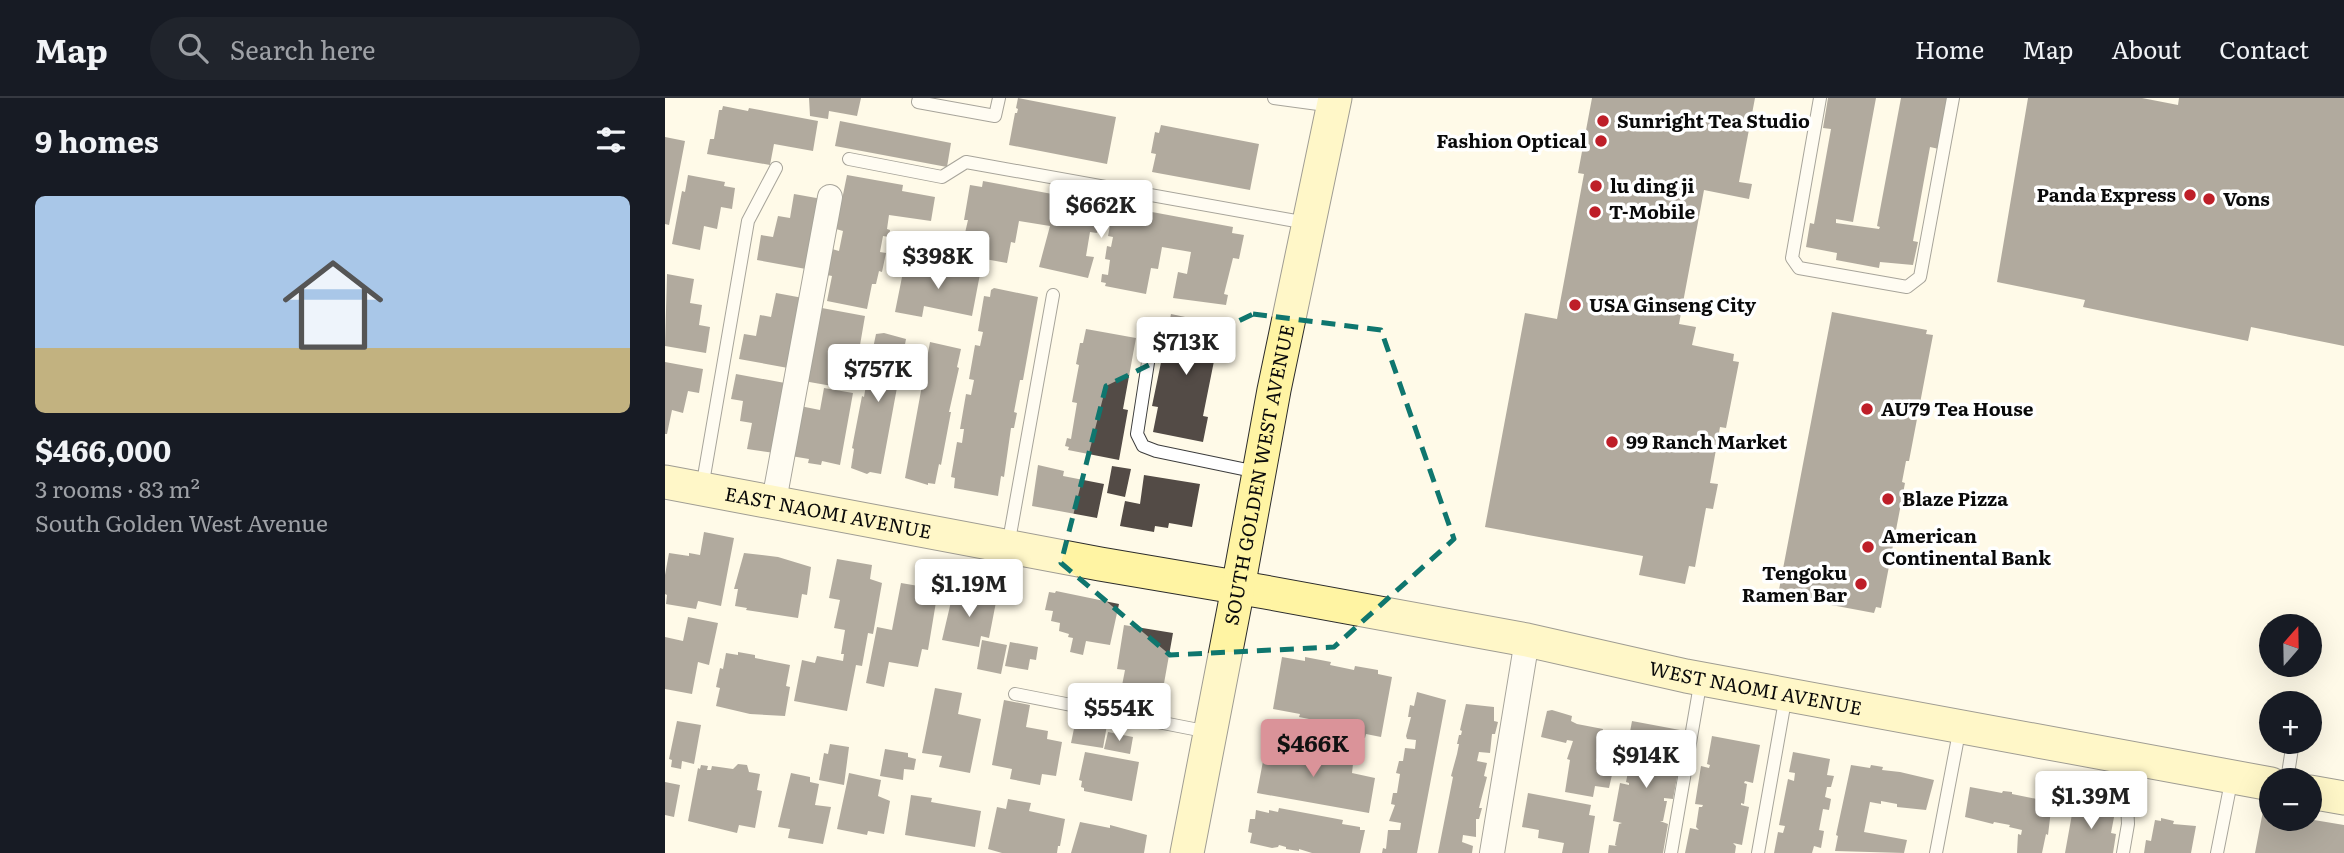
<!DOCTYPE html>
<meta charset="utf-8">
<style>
:root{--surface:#171b24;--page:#20242c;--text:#f1f3f6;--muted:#9ea1a6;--line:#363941;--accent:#da9399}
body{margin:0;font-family:Literata,serif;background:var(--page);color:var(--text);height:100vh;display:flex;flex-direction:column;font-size:26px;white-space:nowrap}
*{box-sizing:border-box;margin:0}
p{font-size:23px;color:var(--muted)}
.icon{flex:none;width:38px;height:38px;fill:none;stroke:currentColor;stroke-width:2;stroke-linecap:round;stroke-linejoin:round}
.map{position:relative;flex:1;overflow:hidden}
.side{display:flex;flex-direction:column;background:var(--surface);width:665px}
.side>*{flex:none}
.needle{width:46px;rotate:20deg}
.fabs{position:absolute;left:1594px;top:516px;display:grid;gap:14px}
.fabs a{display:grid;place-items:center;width:63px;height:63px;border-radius:50%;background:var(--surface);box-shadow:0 7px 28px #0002;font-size:35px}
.price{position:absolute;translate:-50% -60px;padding:0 16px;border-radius:7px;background:#fff;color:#222;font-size:23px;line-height:46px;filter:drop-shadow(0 2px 4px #0008)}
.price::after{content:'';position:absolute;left:50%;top:42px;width:21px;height:16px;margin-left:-10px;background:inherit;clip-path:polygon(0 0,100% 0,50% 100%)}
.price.on{background:var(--accent);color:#111}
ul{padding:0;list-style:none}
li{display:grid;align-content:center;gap:14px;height:371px;padding:0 35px}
li span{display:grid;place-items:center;height:217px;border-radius:10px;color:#555}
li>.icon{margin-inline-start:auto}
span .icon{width:126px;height:126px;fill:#fffc;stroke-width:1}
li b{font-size:30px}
h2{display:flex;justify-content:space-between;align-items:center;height:84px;padding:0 35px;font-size:30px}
header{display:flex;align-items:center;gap:42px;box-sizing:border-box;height:98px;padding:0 35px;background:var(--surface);border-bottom:2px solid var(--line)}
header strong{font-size:33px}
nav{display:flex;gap:38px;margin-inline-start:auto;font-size:24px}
.search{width:490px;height:63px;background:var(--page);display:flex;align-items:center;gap:18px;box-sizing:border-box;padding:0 24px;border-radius:38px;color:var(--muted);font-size:26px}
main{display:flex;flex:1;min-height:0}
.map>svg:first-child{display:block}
.building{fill:#534b46}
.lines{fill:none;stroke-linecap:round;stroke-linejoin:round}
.lane-casing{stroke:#3d3d3d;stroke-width:14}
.street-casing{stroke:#3d3d3d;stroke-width:26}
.secondary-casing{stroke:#2c2c2c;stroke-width:35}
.lane{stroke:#fff;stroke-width:12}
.street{stroke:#fff;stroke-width:24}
.secondary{stroke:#fff4a3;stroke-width:33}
.marked{fill:none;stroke:#0f766e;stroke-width:5;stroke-dasharray:14 9;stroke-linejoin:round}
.poi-dot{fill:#be1e28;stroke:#fff;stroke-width:2.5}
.labels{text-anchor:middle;stroke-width:7;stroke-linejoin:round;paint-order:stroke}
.poi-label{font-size:19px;font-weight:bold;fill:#0a0a0a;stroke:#fff;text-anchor:start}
.street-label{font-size:19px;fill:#0a0a0a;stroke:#fff}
</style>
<header>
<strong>Map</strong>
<div class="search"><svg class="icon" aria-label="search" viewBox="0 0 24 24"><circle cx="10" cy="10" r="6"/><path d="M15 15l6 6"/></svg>Search here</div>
<nav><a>Home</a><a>Map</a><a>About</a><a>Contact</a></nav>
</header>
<main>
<section class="side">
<h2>9 homes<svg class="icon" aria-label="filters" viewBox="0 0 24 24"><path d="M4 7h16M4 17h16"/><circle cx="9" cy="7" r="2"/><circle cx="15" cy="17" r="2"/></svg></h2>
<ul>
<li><span style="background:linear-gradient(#a9c7e8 70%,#c2b280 0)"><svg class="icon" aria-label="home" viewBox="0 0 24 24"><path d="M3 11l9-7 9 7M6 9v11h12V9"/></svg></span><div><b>$466,000</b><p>3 rooms · 83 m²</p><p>South Golden West Avenue</p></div></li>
</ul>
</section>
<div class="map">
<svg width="1679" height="755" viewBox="0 0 1679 755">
<rect width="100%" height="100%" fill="#fffae8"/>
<path class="building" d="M 144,0 L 196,0 L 192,18 L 164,13 L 163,21 L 145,18 Z
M 353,0 L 451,19 L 442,66 L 344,47 L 350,15 L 352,15 L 353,11 L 351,10 Z
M 927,0 L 1090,0 L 1074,84 L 1087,86 L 1084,101 L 1039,92 L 1014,226 L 1031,229 L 1027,247 L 1069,256 L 1068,263 L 1074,264 L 1061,330 L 1055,329 L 1045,385 L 1053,386 L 1048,411 L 1041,410 L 1030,469 L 1024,468 L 1020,486 L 974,477 L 978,458 L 820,429 L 860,215 L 892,221 L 919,76 L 913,75 Z
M 1163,0 L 1211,0 L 1188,124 L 1171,121 L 1171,125 L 1214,131 L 1215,129 L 1212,128 L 1236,0 L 1284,0 L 1274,51 L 1265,49 L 1248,143 L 1253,144 L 1248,167 L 1215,164 L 1214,170 L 1171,162 L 1172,155 L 1141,149 L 1145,125 L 1149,126 L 1166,31 L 1158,30 Z
M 1363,0 L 1477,0 L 1513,7 L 1514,0 L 1679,0 L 1679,248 L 1586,229 L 1583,243 L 1418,209 L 1420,202 L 1332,184 Z
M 58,8 L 83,13 L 84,10 L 153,23 L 148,53 L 109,46 L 105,67 L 42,56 L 45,41 L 49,41 L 54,12 L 57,12 Z
M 175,23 L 286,45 L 282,69 L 170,48 Z
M 496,27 L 594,46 L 585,92 L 487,74 L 491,56 L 486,55 L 490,34 L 494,35 Z
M 0,39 L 20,43 L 4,127 L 0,126 Z
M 23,77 L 60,84 L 59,88 L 70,90 L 67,111 L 56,109 L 52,131 L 39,128 L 35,152 L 7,146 L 17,93 L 20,94 Z
M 182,77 L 238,87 L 237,93 L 270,99 L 266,123 L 224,117 L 222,131 L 225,132 L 224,139 L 218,138 L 215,154 L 221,155 L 217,174 L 214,173 L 211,186 L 207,186 L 202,211 L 162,203 L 167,178 L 162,177 L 167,151 L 174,153 L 178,133 L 171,131 Z
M 318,83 L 425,103 L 424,109 L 447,116 L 448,113 L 459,116 L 460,109 L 568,129 L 567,135 L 579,137 L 574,161 L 568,160 L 559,196 L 563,197 L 561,207 L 508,200 L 513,174 L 522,176 L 526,154 L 497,149 L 493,171 L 486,170 L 481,196 L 440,188 L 441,185 L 436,184 L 437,176 L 443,177 L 445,162 L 440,161 L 442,148 L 446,149 L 448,139 L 443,138 L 446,122 L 435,120 L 432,135 L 425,134 L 421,158 L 429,159 L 423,180 L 374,169 L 385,128 L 354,123 L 350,145 L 346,144 L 342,165 L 292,156 L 295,134 L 300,135 L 303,122 L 299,122 L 305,87 L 317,89 Z
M 129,96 L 157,101 L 141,171 L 92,162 L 96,137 L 108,139 L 113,118 L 125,120 Z
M 266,166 L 280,169 L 280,166 L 289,167 L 288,172 L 303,174 L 303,170 L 312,172 L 312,176 L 315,176 L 307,218 L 259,208 L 257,219 L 230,214 L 239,169 L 249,172 L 248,175 L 263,178 Z
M 2,176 L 29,181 L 25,205 L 37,207 L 34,227 L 45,229 L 41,255 L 0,248 Z
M 329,190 L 373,199 L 358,282 L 355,282 L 349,314 L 352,315 L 349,330 L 346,330 L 339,379 L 336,378 L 333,398 L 289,390 L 290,380 L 286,379 L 292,344 L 297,345 L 299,331 L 295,331 L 301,296 L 306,297 L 309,282 L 304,281 L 310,247 L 315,248 L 318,234 L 313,233 L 319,198 L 325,199 L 326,192 Z
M 111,195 L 138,200 L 123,270 L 74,261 L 79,236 L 91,238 L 95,217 L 106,219 Z
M 146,208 L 200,218 L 188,288 L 168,285 L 167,288 L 133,282 Z
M 1167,214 L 1262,232 L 1261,236 L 1268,237 L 1244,363 L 1241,363 L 1237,384 L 1240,385 L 1216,510 L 1211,509 L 1209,515 L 1113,497 Z
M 506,216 L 558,227 L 557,231 L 559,231 L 556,249 L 552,248 L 538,318 L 543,319 L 538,344 L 488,334 L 493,309 L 487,308 Z
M 421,231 L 471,240 L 458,311 L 463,312 L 454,362 L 403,352 L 404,349 L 400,348 L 402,340 L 406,341 L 412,305 L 407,304 L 414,267 L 411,266 L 415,245 L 418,245 Z
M 219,235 L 241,241 L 216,376 L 205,374 L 202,376 L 186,370 L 189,351 L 187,350 L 197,298 L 199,299 L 202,281 L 200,281 L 205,254 L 207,255 L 211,236 Z
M 265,244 L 296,251 L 292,269 L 294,270 L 284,314 L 286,314 L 276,367 L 274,366 L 270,386 L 263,385 L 263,387 L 240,380 Z
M 0,264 L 38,271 L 34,295 L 23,293 L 18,315 L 7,312 L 2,336 L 0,336 Z
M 71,276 L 120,285 L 110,355 L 82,351 L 87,325 L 75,323 L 78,303 L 66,301 Z
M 159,290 L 188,295 L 175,367 L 157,363 L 156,367 L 143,365 L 144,361 L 126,358 L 135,308 L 155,312 Z
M 373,367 L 399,373 L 398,378 L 439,386 L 432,420 L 367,408 Z
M 447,368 L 466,371 L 460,399 L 442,395 Z
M 479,377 L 535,386 L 527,429 L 504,425 L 503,430 L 490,428 L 489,434 L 455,428 L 460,403 L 475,406 Z
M 39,434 L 69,440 L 56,508 L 33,503 L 31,511 L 1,506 L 2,497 L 0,496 L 0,477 L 4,455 L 24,458 L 24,455 L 35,457 Z
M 79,455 L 113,459 L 146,469 L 142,497 L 137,496 L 133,520 L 81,512 L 82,510 L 70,508 L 73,491 L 69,491 Z
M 172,461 L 207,467 L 205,481 L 217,485 L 208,536 L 203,535 L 197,568 L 191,567 L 182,613 L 129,603 L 137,562 L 150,565 L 152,558 L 178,563 L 179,556 L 176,556 L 180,532 L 169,530 L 175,502 L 164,500 Z
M 236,485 L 277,492 L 276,499 L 272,498 L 263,552 L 257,551 L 253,569 L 224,564 L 219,589 L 201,585 L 212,529 L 227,532 Z
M 300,493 L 315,497 L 315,501 L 331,504 L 324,540 L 316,538 L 314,549 L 277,542 L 288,495 L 299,498 Z
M 391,493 L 454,506 L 445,547 L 421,543 L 418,557 L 405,554 L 408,540 L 403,539 L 404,536 L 394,533 L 395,525 L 386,523 L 388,513 L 380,512 L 384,494 L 390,495 Z
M 23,519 L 53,525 L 44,567 L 33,564 L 27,596 L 0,591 L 0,539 L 18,543 Z
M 459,527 L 508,535 L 498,591 L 486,589 L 483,608 L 454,603 L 460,572 L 452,571 Z
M 317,542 L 342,547 L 336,576 L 312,571 Z
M 345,544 L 373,549 L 371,562 L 365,561 L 363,572 L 340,568 Z
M 73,554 L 90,557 L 90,560 L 125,567 L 121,588 L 125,589 L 120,618 L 85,616 L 51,608 L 55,590 L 51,589 L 55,570 L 58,571 L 61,555 L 73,557 Z
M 617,559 L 640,563 L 640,559 L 666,564 L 665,567 L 689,572 L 690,568 L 713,572 L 713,576 L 727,579 L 716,639 L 701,636 L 700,640 L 677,635 L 678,632 L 653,627 L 654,623 L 634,619 L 635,616 L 608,611 Z
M 270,590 L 297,595 L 293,616 L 316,621 L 305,675 L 274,669 L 277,658 L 257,655 Z
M 752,594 L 781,602 L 752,755 L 717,755 L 718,750 L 721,751 L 723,732 L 735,732 L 736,725 L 724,723 L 730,707 L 726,706 L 728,695 L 732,695 L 735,676 L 731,675 L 734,663 L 738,663 L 740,650 L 750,651 L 751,642 L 742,641 L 741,638 L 746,619 L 743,619 L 745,607 L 749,608 Z
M 339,602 L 365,607 L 361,629 L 383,633 L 382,641 L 397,644 L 391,678 L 377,676 L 375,687 L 345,681 L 347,671 L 327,667 Z
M 801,606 L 829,609 L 829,623 L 833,624 L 830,636 L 827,636 L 825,655 L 814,654 L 812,663 L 822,665 L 819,678 L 822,679 L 814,710 L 817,710 L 814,721 L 811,721 L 811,739 L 798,737 L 797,744 L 808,748 L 807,755 L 773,755 L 788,679 L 786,678 L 792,656 L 794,646 L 792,646 L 794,637 L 796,637 L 797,633 L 795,632 Z
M 887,612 L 907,618 L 906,623 L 912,626 L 938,631 L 931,664 L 949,668 L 944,690 L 930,688 L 928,699 L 900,694 L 905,662 L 902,661 L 908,643 L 902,642 L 901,645 L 876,639 L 882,613 Z
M 411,621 L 442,627 L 438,650 L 406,645 Z
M 12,623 L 36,627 L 29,666 L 17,663 L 16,671 L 6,669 L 7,662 L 4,661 Z
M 967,623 L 1015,632 L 1009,662 L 1015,663 L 1008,701 L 999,700 L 999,703 L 1002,703 L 998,723 L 995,723 L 1003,726 L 998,755 L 943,755 L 944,747 L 952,748 L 950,747 L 954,726 L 957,725 L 948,723 L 955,685 L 964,687 L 964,685 L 961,684 L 965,664 L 968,663 L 960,661 Z
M 443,634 L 468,639 L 465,656 L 439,651 Z
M 1047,638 L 1095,647 L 1088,685 L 1080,683 L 1079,685 L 1082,686 L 1079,706 L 1076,705 L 1076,707 L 1084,709 L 1077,747 L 1068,745 L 1071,748 L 1070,755 L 1020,755 L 1025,730 L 1034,732 L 1031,729 L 1034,709 L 1037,709 L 1038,707 L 1030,706 L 1036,668 L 1044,670 L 1045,667 L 1042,666 Z
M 602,642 L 643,650 L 642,658 L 688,666 L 687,675 L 710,680 L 704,715 L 592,695 Z
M 165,646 L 184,649 L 179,687 L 154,682 L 159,655 L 163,656 Z
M 220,651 L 243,655 L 243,659 L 251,661 L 249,672 L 239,671 L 238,682 L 215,678 Z
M 420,654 L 474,664 L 467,703 L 419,693 L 419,690 L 416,689 L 417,683 L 414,682 Z
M 1128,654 L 1165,661 L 1162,677 L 1169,678 L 1166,689 L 1162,689 L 1160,699 L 1166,701 L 1164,712 L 1158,711 L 1154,732 L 1159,733 L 1156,750 L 1149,748 L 1147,755 L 1109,755 L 1113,734 L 1118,735 L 1120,728 L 1114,727 L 1123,681 L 1129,683 L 1130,675 L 1124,674 Z
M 73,666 L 82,667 L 84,674 L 95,676 L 92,692 L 97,693 L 90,730 L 74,727 L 72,735 L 23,723 L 33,670 L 35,671 L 36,667 L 43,668 L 42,672 L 46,672 L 47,668 L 68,671 Z
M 1186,667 L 1205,670 L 1206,667 L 1218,669 L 1217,672 L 1235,674 L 1269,682 L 1261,712 L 1232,709 L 1232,706 L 1216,703 L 1216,706 L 1205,704 L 1199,734 L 1242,742 L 1239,755 L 1170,753 L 1173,738 L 1171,737 Z
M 126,675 L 145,679 L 145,684 L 154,686 L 150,707 L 166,709 L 158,746 L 123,740 L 125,731 L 113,729 Z
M 184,675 L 216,682 L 213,698 L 225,703 L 219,736 L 203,733 L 202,737 L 172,731 Z
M 0,684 L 15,687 L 9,719 L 0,717 Z
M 1305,689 L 1337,695 L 1338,693 L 1347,694 L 1347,696 L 1387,704 L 1383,737 L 1381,736 L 1377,755 L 1352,755 L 1353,736 L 1356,737 L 1357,732 L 1344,729 L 1345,727 L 1329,724 L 1328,726 L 1300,719 Z
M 863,695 L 926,707 L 924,717 L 930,718 L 924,755 L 897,755 L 899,745 L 873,740 L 874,732 L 857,729 Z
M 246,697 L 267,700 L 266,704 L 316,713 L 310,749 L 240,737 Z
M 343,701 L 366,705 L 364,713 L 400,721 L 395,748 L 393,748 L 392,755 L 337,755 L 323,751 L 332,709 L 341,711 Z
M 1409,705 L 1422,708 L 1422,710 L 1432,711 L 1434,710 L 1450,714 L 1446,735 L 1451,736 L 1448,755 L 1400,755 Z
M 614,710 L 678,722 L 677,726 L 695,729 L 695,732 L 700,732 L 695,755 L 647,755 L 634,751 L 634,753 L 621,751 L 621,749 L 614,747 L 613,749 L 607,750 L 585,745 L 587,735 L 583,734 L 585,721 L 590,721 L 591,712 L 604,715 L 604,712 L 613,714 Z
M 1598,713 L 1606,714 L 1606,721 L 1643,721 L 1679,727 L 1679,755 L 1590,755 Z
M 1496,720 L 1509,723 L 1508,726 L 1531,728 L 1526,755 L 1479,755 L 1481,742 L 1486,743 L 1490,722 L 1496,723 Z
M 415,724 L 445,730 L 445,727 L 482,737 L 479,755 L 406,755 Z"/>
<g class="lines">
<defs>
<path id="lane" d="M 254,0 L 253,4 L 330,18 L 334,0
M 609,0 L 668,8
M 1155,0 L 1127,160 L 1134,170 L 1242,189 L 1255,179 L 1288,0
M 184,61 L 277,79 L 301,64 L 642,125
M 486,245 L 472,336 L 478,348 L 491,353 L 592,374
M 37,390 L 83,123 L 111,70
M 343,448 L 388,197
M 350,596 L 544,634
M 1622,682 L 1628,644
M 1006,755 L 1036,581
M 1093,755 L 1121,597
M 1271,755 L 1295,629
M 1458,755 L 1463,726 L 1460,660
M 1552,755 L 1567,679"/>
<path id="street" d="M 109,403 L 165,99
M 827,755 L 862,542"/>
<g id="secondary">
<path id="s1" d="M 0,384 L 435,466 L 600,494 L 862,542 L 1021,578 L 1606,686"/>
<path d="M 1645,694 L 1679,700"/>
<path id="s2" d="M 522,755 L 573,490 L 609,292 L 670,0"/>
</g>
</defs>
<use href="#lane" class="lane-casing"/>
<use href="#street" class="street-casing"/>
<use href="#secondary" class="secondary-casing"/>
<use href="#lane" class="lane"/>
<use href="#street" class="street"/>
<use href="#secondary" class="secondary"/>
</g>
<path d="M0 0H1679V755H0ZM 588,216 L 716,232 L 789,441 L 669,549 L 505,557 L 396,465 L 441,288 Z" fill="#fffae8" fill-opacity=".55" fill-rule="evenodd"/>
<path class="marked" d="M 588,216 L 716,232 L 789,441 L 669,549 L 505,557 L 396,465 L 441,288 Z"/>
<g class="poi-dot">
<circle cx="938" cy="23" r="7"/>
<circle cx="936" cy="43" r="7"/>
<circle cx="931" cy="88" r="7"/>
<circle cx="1525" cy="97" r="7"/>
<circle cx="1544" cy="101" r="7"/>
<circle cx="930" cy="114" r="7"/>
<circle cx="910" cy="207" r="7"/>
<circle cx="1202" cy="311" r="7"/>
<circle cx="947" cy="344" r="7"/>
<circle cx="1223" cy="401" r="7"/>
<circle cx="1203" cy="449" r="7"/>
<circle cx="1196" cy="486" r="7"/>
</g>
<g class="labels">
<g class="poi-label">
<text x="952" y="30">Sunright Tea Studio</text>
<text x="922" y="50" text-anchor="end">Fashion Optical</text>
<text x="945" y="95">lu ding ji</text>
<text x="1511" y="104" text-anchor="end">Panda Express</text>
<text x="1558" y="108">Vons</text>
<text x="944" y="121">T-Mobile</text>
<text x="924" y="214">USA Ginseng City</text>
<text x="1216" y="318">AU79 Tea House</text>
<text x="961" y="351">99 Ranch Market</text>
<text x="1237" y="408">Blaze Pizza</text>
<text x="1217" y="445">American<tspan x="1217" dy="22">Continental Bank</tspan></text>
<text x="1182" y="482" text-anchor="end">Tengoku<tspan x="1182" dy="22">Ramen Bar</tspan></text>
</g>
<g class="street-label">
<text dy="7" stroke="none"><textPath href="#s2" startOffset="385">SOUTH GOLDEN WEST AVENUE</textPath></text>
<text dy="7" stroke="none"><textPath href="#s1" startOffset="166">EAST NAOMI AVENUE</textPath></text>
<text dy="7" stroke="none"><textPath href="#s1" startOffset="1110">WEST NAOMI AVENUE</textPath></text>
</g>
</g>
</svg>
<div class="fabs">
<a><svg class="needle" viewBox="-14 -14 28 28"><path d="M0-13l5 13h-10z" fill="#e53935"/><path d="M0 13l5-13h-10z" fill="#9ea1a6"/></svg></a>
<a>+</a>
<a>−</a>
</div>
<b class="price" style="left:436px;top:142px">$662K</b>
<b class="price" style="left:273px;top:193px">$398K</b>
<b class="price" style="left:521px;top:279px">$713K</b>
<b class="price" style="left:213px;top:306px">$757K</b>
<b class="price" style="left:304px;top:521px">$1.19M</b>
<b class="price" style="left:454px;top:645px">$554K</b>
<b class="price on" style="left:648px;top:681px">$466K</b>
<b class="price" style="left:981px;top:692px">$914K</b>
<b class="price" style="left:1426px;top:733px">$1.39M</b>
</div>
</main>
